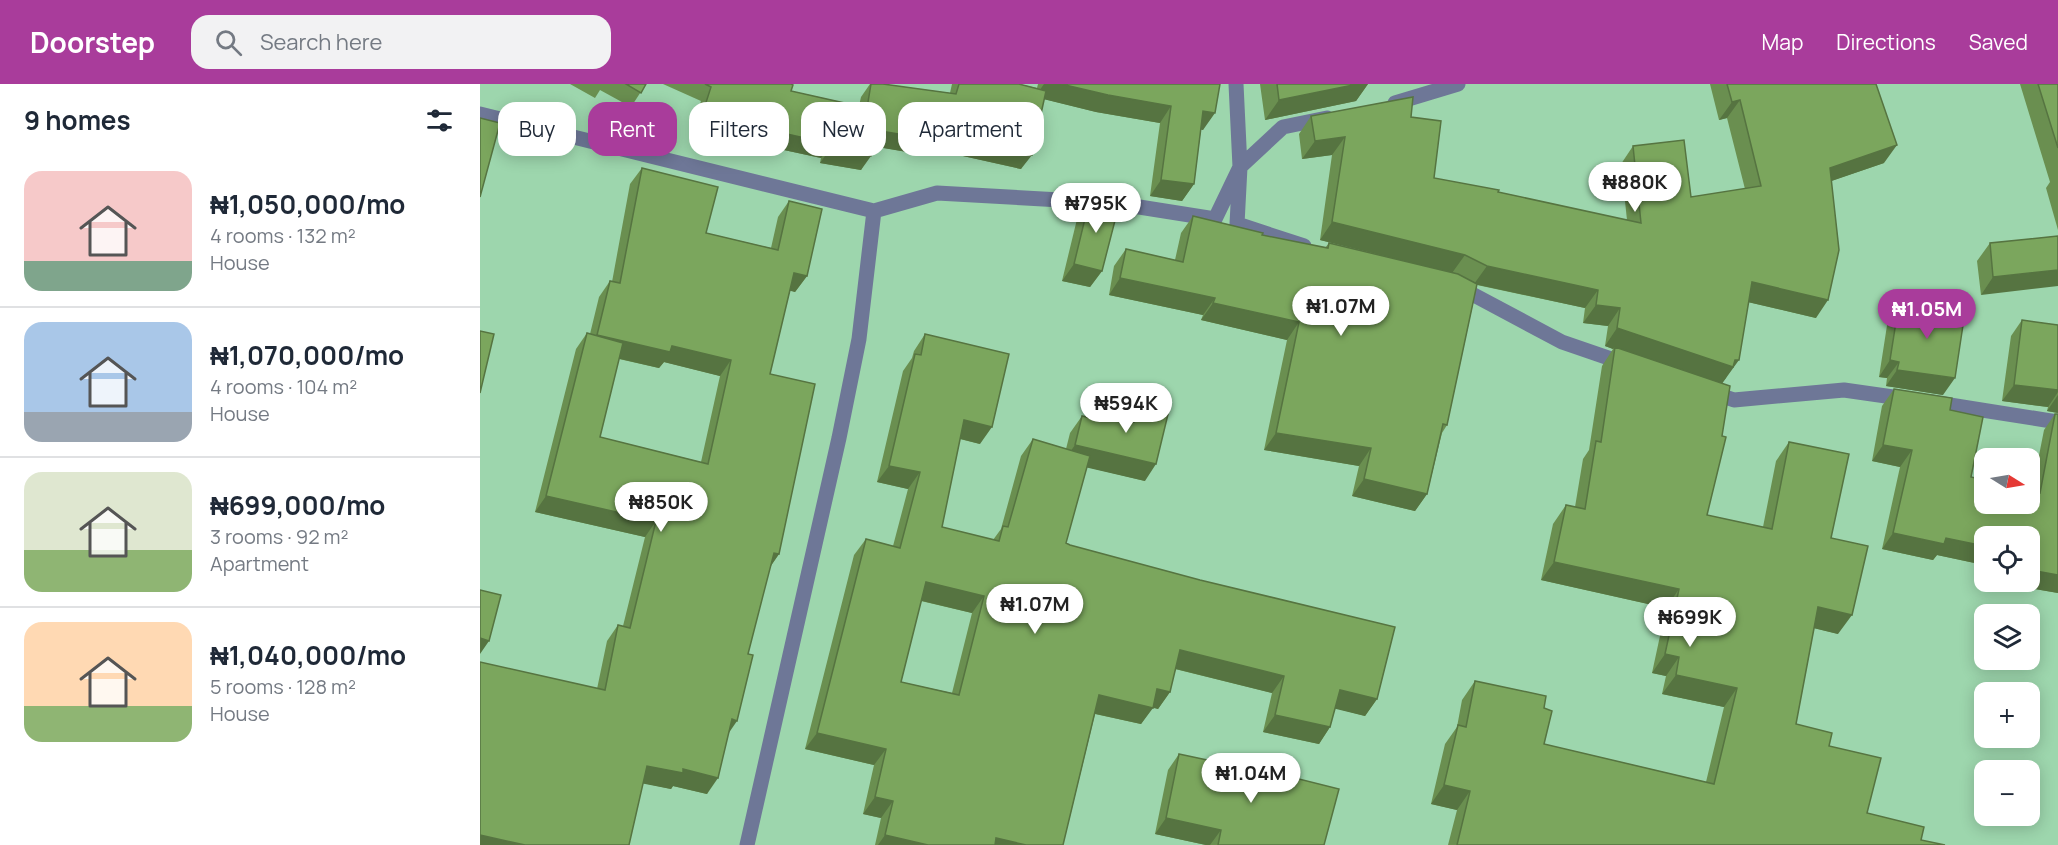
<!DOCTYPE html>
<meta charset="utf-8">
<style>
:root{--surface:#fff;--page:#f2f2f3;--text:#1f2937;--muted:#747a83;--line:#e0e1e3;--accent:#a93c9b}
body{margin:0;font-family:Manrope,sans-serif;background:var(--page);color:var(--text);height:100vh;display:flex;flex-direction:column;font-size:22px;white-space:nowrap}
*{box-sizing:border-box;margin:0}
p{font-size:20px;color:var(--muted)}
.icon{flex:none;width:33px;height:33px;fill:none;stroke:currentColor;stroke-width:2;stroke-linecap:round;stroke-linejoin:round}
.map{position:relative;flex:1;overflow:hidden}
.details{display:flex;flex-direction:column;background:var(--surface);width:480px}
.details>*{flex:none}
.banner{position:absolute;left:18px;top:18px;width:570px;height:54px;display:flex;gap:12px}
.needle{width:39px;rotate:101deg}
.controls{position:absolute;left:1494px;top:364px;display:grid;gap:12px}
.controls a{display:grid;place-items:center;width:66px;height:66px;border-radius:12px;background:var(--surface);box-shadow:0 3px 15px #0003;font-size:30px}
.price{position:absolute;translate:-50% -51px;padding:0 14px;border-radius:21px;background:#fff;color:#222;font-size:20px;line-height:39px;filter:drop-shadow(0 2px 3px #0008)}
.price::after{content:'';position:absolute;left:50%;top:36px;width:18px;height:14px;margin-left:-9px;background:inherit;clip-path:polygon(0 0,100% 0,50% 100%)}
.price.selected{background:var(--accent);color:#fff}
ul{padding:0;list-style:none}
li{display:flex;align-items:center;gap:18px;height:150px;padding:0 24px}
li+li{border-top:2px solid var(--line)}
li span{display:grid;place-items:center;flex:none;width:168px;height:120px;border-radius:18px;color:#555}
li>.icon{margin-inline-start:auto}
span .icon{width:72px;height:72px;fill:#fffc;stroke-width:1}
li b{font-size:26px}
h2{display:flex;justify-content:space-between;align-items:center;height:72px;padding:0 24px;font-size:26px}
.pill{padding:0 21px;border-radius:18px;background:var(--surface);box-shadow:0 3px 15px #0003;font-size:21px;line-height:54px}
.pill.selected{background:var(--accent);color:#fff}
header{display:flex;align-items:center;gap:36px;box-sizing:border-box;height:84px;padding:0 30px;background:var(--accent);color:#fff}
header strong{font-size:28px}
nav{display:flex;gap:33px;margin-inline-start:auto;font-size:21px}
.search{width:420px;height:54px;background:var(--page);display:flex;align-items:center;gap:15px;box-sizing:border-box;padding:0 21px;border-radius:18px;color:var(--muted);font-size:22px}
main{display:flex;flex:1;min-height:0}
.map>svg:first-child{display:block}
.lines{fill:none;stroke-linecap:round;stroke-linejoin:round}
.minor{stroke:#6e7797;stroke-width:15}
.wall{fill:#6a8f50;fill-rule:evenodd}
.shaded-wall{fill:#567441}
.building{fill:#7ba65d;stroke:#567441;stroke-width:1.5;fill-rule:evenodd}
</style>
<header>
<strong>Doorstep</strong>
<div class="search"><svg class="icon" aria-label="search" viewBox="0 0 24 24"><circle cx="10" cy="10" r="6"/><path d="M15 15l6 6"/></svg>Search here</div>
<nav><a>Map</a><a>Directions</a><a>Saved</a></nav>
</header>
<main>
<section class="details">
<h2>9 homes<svg class="icon" aria-label="filters" viewBox="0 0 24 24"><path d="M4 7h16M4 17h16"/><circle cx="9" cy="7" r="2"/><circle cx="15" cy="17" r="2"/></svg></h2>
<ul>
<li><span style="background:linear-gradient(#f6c9c9 75%,#7fa58c 0)"><svg class="icon" aria-label="home" viewBox="0 0 24 24"><path d="M3 11l9-7 9 7M6 9v11h12V9"/></svg></span><div><b>₦1,050,000/mo</b><p>4 rooms · 132 m²</p><p>House</p></div></li>
<li><span style="background:linear-gradient(#a9c7e8 75%,#9aa5b1 0)"><svg class="icon" aria-label="home" viewBox="0 0 24 24"><path d="M3 11l9-7 9 7M6 9v11h12V9"/></svg></span><div><b>₦1,070,000/mo</b><p>4 rooms · 104 m²</p><p>House</p></div></li>
<li><span style="background:linear-gradient(#dfe7d0 65%,#8fb573 0)"><svg class="icon" aria-label="home" viewBox="0 0 24 24"><path d="M3 11l9-7 9 7M6 9v11h12V9"/></svg></span><div><b>₦699,000/mo</b><p>3 rooms · 92 m²</p><p>Apartment</p></div></li>
<li><span style="background:linear-gradient(#ffd9b3 70%,#8fb573 0)"><svg class="icon" aria-label="home" viewBox="0 0 24 24"><path d="M3 11l9-7 9 7M6 9v11h12V9"/></svg></span><div><b>₦1,040,000/mo</b><p>5 rooms · 128 m²</p><p>House</p></div></li>
</ul>
</section>
<div class="map">
<svg width="1578" height="761" viewBox="0 0 1578 761">
<rect width="100%" height="100%" fill="#9dd6ad"/>
<g class="lines">
<path class="minor" d="M 756,0 L 760,83 L 757,140 L 824,162
M 915,19 L 978,0
M 0,30 L 394,127 L 457,109 L 634,119 L 735,135 L 760,83 L 803,43 L 847,34
M 977,202 L 1082,258 L 1146,280
M 1231,308 L 1254,316 L 1364,306 L 1427,315
M 1451,318 L 1578,338
M 267,761 L 359,354 L 379,255 L 394,127"/>
</g>
<path class="wall" d="M 90,0 L 166,0 L 151,23 L 120,6 L 115,14 Z
M 183,0 L 311,0 L 311,7 L 379,22 L 381,13 L 390,0 L 403,0 L 470,9 L 472,0 L 539,0 L 557,4 L 558,0 L 740,0 L 723,46 L 721,45 L 714,100 L 702,117 L 670,112 L 680,39 L 616,28 L 564,15 L 541,85 L 438,62 L 433,69 L 393,62 L 381,86 L 340,79 L 341,74 L 290,63 L 286,69 L 212,45 L 221,17 Z
M 780,0 L 888,0 L 876,17 L 785,36 Z
M 1230,0 L 1396,0 L 1404,79 L 1351,97 L 1336,234 L 1268,218 L 1246,294 L 1242,299 L 1227,431 L 1283,443 L 1296,377 L 1309,358 L 1351,454 L 1358,550 L 1334,544 L 1316,640 L 1349,662 L 1387,729 L 1441,756 L 1465,761 L 968,761 L 977,726 L 951,720 L 965,660 L 977,643 L 982,616 L 995,597 L 1064,624 L 1064,660 L 1226,698 L 1244,623 L 1182,610 L 1186,592 L 1172,589 L 1186,524 L 1061,496 L 1073,440 L 1086,421 L 1095,423 L 1103,375 L 1109,366 L 1122,282 L 1133,265 L 1125,262 L 1128,242 L 1103,239 L 1105,224 L 997,201 L 967,341 L 962,349 L 947,410 L 935,427 L 872,412 L 879,382 L 784,366 L 807,256 L 721,236 L 723,231 L 629,211 L 634,182 L 646,165 L 695,176 L 701,149 L 713,132 L 782,151 L 845,164 L 849,159 L 973,189 L 840,156 L 852,71 L 822,75 L 819,50 L 831,32 L 931,33 L 954,94 L 1147,136 L 1141,80 L 1153,62 L 1211,113 L 1265,105 L 1247,34 L 1239,36 Z
M 1540,0 L 1578,0 L 1578,146 L 1566,104 L 1570,98 Z
M 162,84 L 226,149 L 291,164 L 298,133 L 309,117 L 327,192 L 315,208 L 310,206 L 290,290 L 299,470 L 290,483 L 248,649 L 227,710 L 193,702 L 191,705 L 163,699 L 117,605 L 127,557 L 138,541 L 143,542 L 165,453 L 55,428 L 96,265 L 107,249 L 110,250 L 119,213 L 130,197 L 132,198 L 150,100 ZM 139,275 L 179,284 L 184,278 L 240,292 L 221,378 L 120,353 Z
M 610,114 L 622,187 L 610,203 L 582,197 L 598,131 Z
M 1578,152 L 1501,211 L 1497,177 L 1510,159 Z
M 1419,219 L 1463,311 L 1406,302 L 1407,294 L 1399,293 L 1408,235 Z
M 1542,236 L 1578,241 L 1578,329 L 1567,327 L 1568,323 L 1522,317 L 1531,252 Z
M 445,250 L 500,360 L 480,355 L 462,443 L 513,456 L 521,445 L 541,372 L 553,355 L 586,365 L 590,349 L 602,332 L 613,335 L 616,329 L 646,337 L 658,319 L 665,397 L 607,383 L 586,459 L 897,615 L 885,632 L 855,624 L 850,643 L 839,660 L 783,648 L 792,609 L 695,585 L 690,608 L 678,625 L 673,623 L 661,640 L 615,630 L 583,761 L 395,761 L 401,734 L 383,730 L 394,681 L 325,665 L 374,471 L 386,455 L 413,462 L 428,405 L 397,398 L 423,287 L 432,274 L 434,267 ZM 441,517 L 492,529 L 472,609 L 421,598 Z
M 1414,305 L 1470,326 L 1491,393 L 1552,407 L 1564,346 L 1575,330 L 1578,509 L 1537,502 L 1537,498 L 1550,498 L 1550,453 L 1504,453 L 1504,481 L 1457,471 L 1453,476 L 1402,465 L 1420,383 L 1392,377 L 1402,322 Z
M 699,670 L 778,687 L 779,685 L 844,761 L 726,761 L 675,750 L 688,686 Z"/>
<path class="shaded-wall" d="M 564,0 L 581,0 L 691,22 L 680,39 L 616,28 L 555,13 Z
M 878,0 L 888,0 L 876,17 L 785,36 L 799,16 Z
M 1260,16 L 1247,34 L 1239,36 L 1252,18 Z
M 723,27 L 735,29 L 723,46 L 712,44 Z
M 222,31 L 298,48 L 351,60 L 341,74 L 290,63 L 286,69 L 212,45 Z
M 395,46 L 445,46 L 552,71 L 541,85 L 438,62 L 433,69 L 385,61 Z
M 865,53 L 852,71 L 822,75 L 835,57 Z
M 1417,61 L 1404,79 L 1337,102 L 1350,84 Z
M 350,65 L 391,72 L 381,86 L 340,79 Z
M 681,96 L 714,100 L 702,117 L 670,112 Z
M 852,138 L 985,171 L 972,189 L 840,156 Z
M 594,180 L 622,187 L 610,203 L 582,197 Z
M 1007,182 L 1118,206 L 1105,224 L 994,200 Z
M 1578,186 L 1578,202 L 1501,211 L 1513,193 Z
M 314,189 L 327,192 L 315,208 L 303,205 Z
M 640,194 L 735,214 L 723,231 L 629,211 Z
M 1272,198 L 1348,216 L 1336,234 L 1259,216 Z
M 733,219 L 819,238 L 807,256 L 721,236 Z
M 1116,221 L 1140,224 L 1128,242 L 1103,239 Z
M 1137,244 L 1255,276 L 1259,276 L 1241,301 L 1135,263 L 1133,265 L 1125,262 Z
M 117,251 L 192,262 L 251,276 L 240,292 L 184,278 L 179,284 L 106,267 Z
M 1410,276 L 1419,278 L 1407,294 L 1399,293 Z
M 1417,286 L 1475,294 L 1463,311 L 1406,302 Z
M 1534,301 L 1578,306 L 1578,308 L 1568,323 L 1522,317 Z
M 1578,311 L 1578,329 L 1567,327 Z
M 484,336 L 512,343 L 500,360 L 473,353 Z
M 796,349 L 891,364 L 879,382 L 784,366 Z
M 595,361 L 676,380 L 665,397 L 583,378 Z
M 1403,361 L 1432,366 L 1420,383 L 1392,377 Z
M 409,382 L 440,388 L 428,405 L 397,398 Z
M 884,395 L 947,410 L 935,427 L 872,412 Z
M 66,412 L 176,437 L 165,453 L 55,428 Z
M 1413,449 L 1466,454 L 1504,462 L 1504,481 L 1457,471 L 1453,476 L 1402,465 Z
M 294,469 L 299,470 L 288,486 Z
M 1074,478 L 1199,505 L 1186,524 L 1061,496 Z
M 1550,486 L 1578,491 L 1578,509 L 1537,502 L 1540,498 L 1550,498 Z
M 446,498 L 504,512 L 492,529 L 434,515 Z
M 1338,523 L 1372,531 L 1358,550 L 1325,542 Z
M 0,554 L 9,557 L 0,570 Z
M 700,566 L 804,592 L 792,609 L 688,583 Z
M 1185,570 L 1199,573 L 1186,592 L 1172,589 Z
M 1196,591 L 1257,604 L 1244,623 L 1182,610 Z
M 677,605 L 690,608 L 678,625 L 665,622 Z
M 860,606 L 897,615 L 885,632 L 848,623 Z
M 619,611 L 673,624 L 661,640 L 607,628 Z
M 795,631 L 850,643 L 839,660 L 783,648 Z
M 252,635 L 257,637 L 246,653 Z
M 337,649 L 406,665 L 394,681 L 325,665 Z
M 167,682 L 203,685 L 238,694 L 227,710 L 193,702 L 191,705 L 155,698 Z
M 964,701 L 990,707 L 977,726 L 951,720 Z
M 395,713 L 413,717 L 401,734 L 383,730 Z
M 686,734 L 741,746 L 730,761 L 726,761 L 675,750 Z
M 0,751 L 45,761 L 0,761 Z
M 405,751 L 448,761 L 398,761 Z
M 516,754 L 546,761 L 512,761 Z"/>
<path class="building" d="M 146,0 L 166,0 L 161,9 Z
M 225,0 L 311,0 L 313,1 L 311,7 L 387,24 L 391,0 L 403,0 L 476,10 L 479,0 L 539,0 L 566,7 L 552,71 L 445,46 L 443,54 L 395,46 L 391,72 L 350,65 L 351,60 L 298,48 L 296,54 L 222,31 L 231,3 Z
M 581,0 L 740,0 L 735,29 L 723,27 L 714,100 L 681,96 L 691,22 L 628,11 Z
M 797,0 L 878,0 L 799,16 Z
M 1247,0 L 1396,0 L 1417,61 L 1350,84 L 1359,166 L 1348,216 L 1272,198 L 1259,276 L 1255,276 L 1253,283 L 1137,244 L 1140,224 L 1116,221 L 1118,206 L 1007,182 L 985,171 L 852,138 L 865,53 L 835,57 L 831,32 L 933,13 L 931,33 L 961,37 L 954,94 L 1019,106 L 1018,108 L 1161,139 L 1153,62 L 1204,56 L 1211,113 L 1281,102 L 1260,16 L 1252,18 Z
M 1558,0 L 1578,0 L 1578,64 Z
M 0,34 L 20,39 L 0,113 Z
M 162,84 L 238,103 L 226,149 L 298,166 L 309,117 L 342,125 L 327,192 L 314,189 L 290,290 L 335,300 L 299,470 L 294,469 L 268,570 L 273,571 L 257,637 L 252,635 L 238,694 L 203,685 L 203,689 L 167,682 L 149,761 L 45,761 L 0,751 L 0,578 L 125,606 L 138,541 L 150,544 L 176,437 L 66,412 L 107,249 L 143,259 L 120,353 L 228,380 L 251,276 L 192,262 L 190,268 L 117,251 L 130,197 L 140,199 Z
M 610,114 L 639,121 L 622,187 L 594,180 Z
M 713,132 L 783,149 L 782,151 L 848,164 L 849,159 L 978,190 L 997,200 L 967,341 L 963,340 L 947,410 L 884,395 L 891,364 L 796,349 L 819,238 L 733,219 L 735,214 L 640,194 L 646,165 L 703,178 Z
M 1578,152 L 1578,186 L 1513,193 L 1510,159 Z
M 1419,219 L 1485,228 L 1475,294 L 1417,286 L 1419,278 L 1410,276 Z
M 1542,236 L 1578,241 L 1578,306 L 1534,301 Z
M 0,247 L 14,250 L 0,309 Z
M 445,250 L 529,270 L 512,343 L 484,336 L 462,443 L 519,457 L 523,442 L 528,443 L 553,355 L 610,372 L 586,459 L 590,461 L 720,496 L 915,543 L 897,615 L 860,606 L 850,643 L 795,631 L 804,592 L 700,566 L 690,608 L 677,605 L 673,624 L 619,611 L 583,761 L 546,761 L 516,754 L 515,761 L 448,761 L 405,751 L 413,717 L 395,713 L 406,665 L 337,649 L 386,455 L 420,464 L 440,388 L 409,382 L 435,270 L 441,271 ZM 446,498 L 504,512 L 479,611 L 421,598 Z
M 1135,263 L 1250,302 L 1242,352 L 1246,353 L 1227,431 L 1292,445 L 1309,358 L 1369,370 L 1351,454 L 1388,462 L 1372,531 L 1338,523 L 1316,640 L 1352,649 L 1349,662 L 1401,674 L 1387,729 L 1444,743 L 1441,756 L 1465,761 L 977,761 L 990,707 L 964,701 L 978,641 L 986,643 L 995,597 L 1066,612 L 1064,624 L 1072,627 L 1064,660 L 1234,700 L 1257,604 L 1196,591 L 1199,573 L 1185,570 L 1199,505 L 1074,478 L 1086,421 L 1105,425 L 1116,357 L 1121,358 Z
M 1414,305 L 1472,314 L 1470,326 L 1503,333 L 1491,393 L 1504,396 L 1504,420 L 1550,420 L 1550,406 L 1560,409 L 1575,330 L 1578,330 L 1578,491 L 1550,486 L 1550,453 L 1504,453 L 1504,462 L 1466,454 L 1464,460 L 1413,449 L 1432,366 L 1403,361 Z
M 658,319 L 689,326 L 676,380 L 595,361 L 602,332 L 615,335 L 616,329 L 654,338 Z
M 0,506 L 21,511 L 9,557 L 0,554 Z
M 699,670 L 779,687 L 779,685 L 859,705 L 844,761 L 738,761 L 741,746 L 686,734 Z"/>
</svg>
<div class="controls">
<a><svg class="needle" viewBox="-14 -14 28 28"><path d="M0-13l5 13h-10z" fill="#e53935"/><path d="M0 13l5-13h-10z" fill="#747a83"/></svg></a>
<a><svg class="icon" aria-label="locate" viewBox="0 0 24 24"><circle cx="12" cy="12" r="6"/><path d="M12 2v4M12 18v4M2 12h4M18 12h4"/></svg></a>
<a><svg class="icon" aria-label="layers" viewBox="0 0 24 24"><path d="M12 4l9 5-9 5-9-5zM3 14l9 5 9-5"/></svg></a>
<a>+</a>
<a>−</a>
</div>
<b class="price" style="left:1155px;top:129px">₦880K</b>
<b class="price" style="left:616px;top:150px">₦795K</b>
<b class="price" style="left:861px;top:253px">₦1.07M</b>
<b class="price selected" style="left:1447px;top:256px">₦1.05M</b>
<b class="price" style="left:646px;top:350px">₦594K</b>
<b class="price" style="left:181px;top:449px">₦850K</b>
<b class="price" style="left:555px;top:551px">₦1.07M</b>
<b class="price" style="left:1210px;top:564px">₦699K</b>
<b class="price" style="left:771px;top:720px">₦1.04M</b>
<div class="banner">
<a class="pill">Buy</a>
<a class="pill selected">Rent</a>
<a class="pill">Filters</a>
<a class="pill">New</a>
<a class="pill">Apartment</a>
</div>
</div>
</main>
